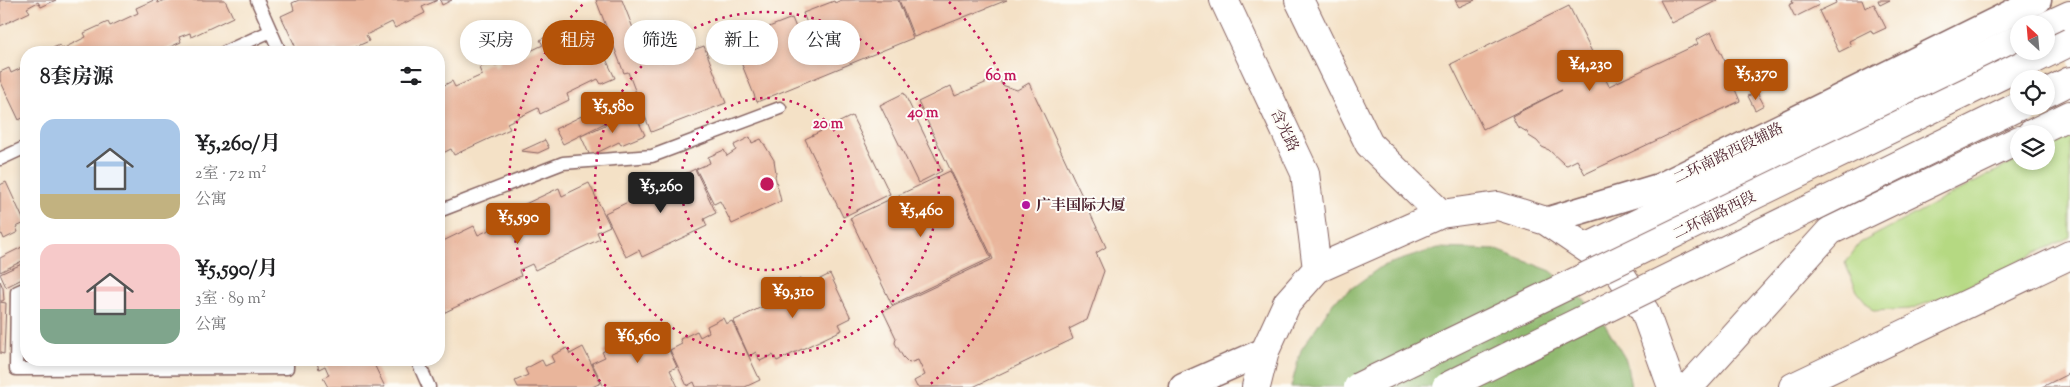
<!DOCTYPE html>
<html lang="zh">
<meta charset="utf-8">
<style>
:root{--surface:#fff;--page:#f6f6f6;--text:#202124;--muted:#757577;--accent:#b45309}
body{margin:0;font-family:"Sorts Mill Goudy","Noto Serif SC",serif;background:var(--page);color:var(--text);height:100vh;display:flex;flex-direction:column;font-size:19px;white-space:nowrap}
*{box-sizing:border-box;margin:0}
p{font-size:16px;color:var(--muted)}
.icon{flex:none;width:28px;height:28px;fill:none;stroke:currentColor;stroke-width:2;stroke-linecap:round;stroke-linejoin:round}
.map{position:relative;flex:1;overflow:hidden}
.drawer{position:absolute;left:20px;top:46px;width:425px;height:320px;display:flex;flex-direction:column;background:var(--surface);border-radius:20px;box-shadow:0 2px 8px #0003}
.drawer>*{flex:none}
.guide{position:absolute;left:460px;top:20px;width:475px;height:45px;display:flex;gap:10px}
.needle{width:32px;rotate:334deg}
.fabs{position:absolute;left:2010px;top:15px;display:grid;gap:10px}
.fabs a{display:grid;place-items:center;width:45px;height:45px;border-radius:50%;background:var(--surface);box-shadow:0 2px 8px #0003;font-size:25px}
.price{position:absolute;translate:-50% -42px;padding:0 11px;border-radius:5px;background:var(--accent);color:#fff;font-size:16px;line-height:32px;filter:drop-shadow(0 1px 2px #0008)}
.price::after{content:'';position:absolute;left:50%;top:30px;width:15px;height:11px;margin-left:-8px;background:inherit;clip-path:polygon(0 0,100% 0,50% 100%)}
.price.selected{background:#222;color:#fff}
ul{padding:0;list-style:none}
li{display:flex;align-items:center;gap:15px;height:125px;padding:0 20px}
li span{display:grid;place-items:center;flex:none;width:140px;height:100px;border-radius:15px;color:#555}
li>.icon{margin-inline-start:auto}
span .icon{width:60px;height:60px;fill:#fffc;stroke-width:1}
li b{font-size:21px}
h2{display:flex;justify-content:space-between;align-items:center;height:60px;padding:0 20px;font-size:21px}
.tag{padding:0 18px;border-radius:22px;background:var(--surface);box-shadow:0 2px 8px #0003;font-size:18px;line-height:45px}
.tag.selected{background:var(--accent);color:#fff}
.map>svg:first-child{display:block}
.green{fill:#b5d982;stroke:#807c56}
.forest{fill:#90b970;stroke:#6d6c4e}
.building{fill:#e9b59b}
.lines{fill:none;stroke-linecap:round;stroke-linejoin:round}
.service-casing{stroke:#866361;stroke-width:15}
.minor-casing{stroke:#866361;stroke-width:29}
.secondary-casing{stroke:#866361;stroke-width:30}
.trunk-casing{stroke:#866361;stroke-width:30}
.service{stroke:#fff;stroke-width:12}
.minor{stroke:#fff;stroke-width:26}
.secondary{stroke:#fff;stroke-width:28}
.trunk{stroke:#fff;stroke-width:28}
.trunk-bridge-casing{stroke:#866361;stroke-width:30;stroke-linecap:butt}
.trunk-bridge{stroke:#fff;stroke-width:28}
.ring{fill:none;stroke:#c2185b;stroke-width:2.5;stroke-dasharray:2.5 5}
.poi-dot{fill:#b5179e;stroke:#fdfcf7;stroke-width:2}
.labels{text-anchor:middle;stroke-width:4;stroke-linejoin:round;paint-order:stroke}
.street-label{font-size:15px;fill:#4a1f2b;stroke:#fdfcf7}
.poi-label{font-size:15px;font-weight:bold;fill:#4a1f2b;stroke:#fdfcf7;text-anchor:start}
.centre{fill:#c2185b;stroke:#fdfcf7;stroke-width:2.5}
.ring-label{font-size:15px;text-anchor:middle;font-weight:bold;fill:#c2185b;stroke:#fdfcf7;stroke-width:4;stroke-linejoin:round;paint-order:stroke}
</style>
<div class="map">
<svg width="2070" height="387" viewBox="0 0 2070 387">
<rect width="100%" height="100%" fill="#fdfcf7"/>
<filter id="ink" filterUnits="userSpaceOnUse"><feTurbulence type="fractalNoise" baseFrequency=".02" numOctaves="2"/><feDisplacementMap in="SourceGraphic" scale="10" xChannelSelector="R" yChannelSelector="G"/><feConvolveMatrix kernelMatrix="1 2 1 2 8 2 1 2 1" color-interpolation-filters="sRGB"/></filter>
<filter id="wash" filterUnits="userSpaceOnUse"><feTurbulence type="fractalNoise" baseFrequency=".0096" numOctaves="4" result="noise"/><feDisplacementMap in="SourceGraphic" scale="20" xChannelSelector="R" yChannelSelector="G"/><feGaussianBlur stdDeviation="1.12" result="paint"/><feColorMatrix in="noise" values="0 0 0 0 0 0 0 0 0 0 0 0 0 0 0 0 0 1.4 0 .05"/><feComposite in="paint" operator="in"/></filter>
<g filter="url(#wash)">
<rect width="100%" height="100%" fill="#f4e1c6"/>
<path class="green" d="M 2070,133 L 2070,237 L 1947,296 L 1910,309 L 1873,311 L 1857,291 L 1845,263 L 1860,243 L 2019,159 L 2019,161 L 2046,161 L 2046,144 Z"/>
<path class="forest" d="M 1438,248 L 1497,250 L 1551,271 L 1596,310 L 1626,360 L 1631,387 L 1291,387 L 1301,350 L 1334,301 L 1382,266 Z"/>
<g id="blocks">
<path class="building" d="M 0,0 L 56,0 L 41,7 L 38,2 L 27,8 L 30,12 L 0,26 Z
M 154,0 L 157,0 L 158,3 L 164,0 L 225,0 L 233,17 L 191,37 L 190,33 L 179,37 L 181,42 L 159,52 L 152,52 L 151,50 L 146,52 L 43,52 L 60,45 L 62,49 L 86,37 L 84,33 L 108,22 L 110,26 L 138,13 L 136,8 Z
M 299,0 L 438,0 L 422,7 L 425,13 L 395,28 L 392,22 L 366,35 L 369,41 L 344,52 L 338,52 L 336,49 L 329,52 L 298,52 L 281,16 L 294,10 L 292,3 Z
M 440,0 L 452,0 L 442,5 Z
M 596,0 L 622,0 L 642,51 L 655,46 L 662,62 L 704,46 L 726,103 L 651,132 L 628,72 L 624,73 Z
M 841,0 L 898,0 L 913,38 L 757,102 L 738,55 L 742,53 L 737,40 L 760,31 L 761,33 L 770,29 L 769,27 L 792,18 L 797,30 L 808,26 L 803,13 L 834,1 L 835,3 Z
M 899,0 L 1007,0 L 914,37 Z
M 1455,0 L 1475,0 L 1459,7 Z
M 1660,0 L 1718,0 L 1672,23 Z
M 1792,0 L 1817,0 L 1819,5 L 1795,17 L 1789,5 L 1793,3 Z
M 1835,0 L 1862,0 L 1865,8 L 1874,4 L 1886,28 L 1873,34 L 1871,30 L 1849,41 L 1851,46 L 1839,52 L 1819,11 L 1836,3 Z
M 1878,0 L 1890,0 L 1880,5 Z
M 1569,6 L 1609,86 L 1698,44 L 1696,40 L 1711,32 L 1729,70 L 1727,71 L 1740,101 L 1585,174 L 1577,160 L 1567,165 L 1564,164 L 1549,150 L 1542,147 L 1537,141 L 1529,136 L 1527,132 L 1517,126 L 1512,116 L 1562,90 L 1483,129 L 1451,64 Z
M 589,23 L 615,78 L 601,84 L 598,79 L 567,94 L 569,100 L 540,114 L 538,108 L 507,123 L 510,129 L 454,155 L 451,149 L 439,155 L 442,161 L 439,162 L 439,88 L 452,81 L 455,87 L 482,75 L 479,68 L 492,62 L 494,66 L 499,64 L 498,60 L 513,53 L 516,58 L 543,45 L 540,40 L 553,33 L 555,37 L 560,35 L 558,31 L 573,24 L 576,30 Z
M 26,66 L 26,116 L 19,120 L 0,80 L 0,72 L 9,68 L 11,73 Z
M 999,77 L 1002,85 L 1017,90 L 1029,83 L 1106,247 L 1096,253 L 1104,271 L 1087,320 L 1069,329 L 1073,339 L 973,387 L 917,387 L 914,381 L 925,375 L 918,360 L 909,363 L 903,357 L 895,343 L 896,338 L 883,311 L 993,259 L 918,102 L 951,86 L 955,96 Z
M 1757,92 L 1764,105 L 1755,110 L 1748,96 Z
M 904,93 L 942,171 L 918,183 L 880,105 Z
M 602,106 L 609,121 L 563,144 L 555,129 Z
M 634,112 L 645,135 L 621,145 L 619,142 L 590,156 L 581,136 Z
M 852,116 L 890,194 L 843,217 L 805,139 Z
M 750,137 L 752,143 L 761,139 L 774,160 L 776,173 L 775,176 L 781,201 L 732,224 L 720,201 L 714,204 L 696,169 L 710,163 L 708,157 L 724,150 L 727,156 L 736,150 L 734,145 Z
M 545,140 L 549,148 L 538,153 L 521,151 Z
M 695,169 L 716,213 L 704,219 L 707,226 L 642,257 L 639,250 L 626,257 L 605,213 L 632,200 L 628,193 L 666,175 L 669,182 Z
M 950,171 L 991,258 L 892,305 L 850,218 Z
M 6,182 L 25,223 L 16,227 L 18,232 L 4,239 L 2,234 L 0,235 L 0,185 Z
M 589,183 L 610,226 L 597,232 L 600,239 L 535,270 L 532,264 L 519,270 L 521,276 L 439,315 L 439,243 L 474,226 L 478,235 L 524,214 L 521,206 L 559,188 L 562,196 Z
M 26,245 L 26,259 L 0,272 L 0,258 Z
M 26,262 L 26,277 L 6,287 L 0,274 Z
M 830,274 L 851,318 L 839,324 L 842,330 L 777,361 L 773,355 L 760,361 L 756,352 L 749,356 L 733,321 L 766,305 L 763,298 L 800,279 L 804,287 Z
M 0,281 L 3,288 L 4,300 L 2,301 L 0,301 Z
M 0,302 L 6,303 L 4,354 L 0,353 Z
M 723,318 L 726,324 L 732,321 L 760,380 L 745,387 L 696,387 L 694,382 L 687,386 L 670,350 L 682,344 L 680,339 L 697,331 L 700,337 L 709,332 L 707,326 Z
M 644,331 L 647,337 L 660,331 L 677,367 L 670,370 L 678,387 L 604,387 L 592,363 L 605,357 L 602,352 L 618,344 L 621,349 L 631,344 L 628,339 Z
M 583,347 L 601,383 L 592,387 L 518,387 L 515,381 L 528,375 L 525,369 L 542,360 L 545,366 L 554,362 L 551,356 L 567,348 L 570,354 Z
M 316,360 L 372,360 L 385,387 L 328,387 L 323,378 L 329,375 L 325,366 L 319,369 Z
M 2070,373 L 2070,387 L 2042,387 Z"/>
</g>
</g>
<g filter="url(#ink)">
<use href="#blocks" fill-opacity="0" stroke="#866361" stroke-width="1"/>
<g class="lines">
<defs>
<path id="service" d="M 257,0 L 280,52
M 225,52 L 271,31
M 0,159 L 26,147
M 439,211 L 563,163 L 652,156 L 780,108
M 26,288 L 17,292 L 16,369 L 287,368 L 287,360
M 417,360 L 429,387"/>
<path id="minor" d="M 1546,221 L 1659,187 L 2038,0
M 1183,387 L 1265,351"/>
<path id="secondary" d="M 1224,0 L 1305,173 L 1317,269
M 1299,0 L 1369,144 L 1441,214
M 2046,26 L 2070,15
M 2031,134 L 2070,115
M 1586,248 L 2019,39
M 1256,387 L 1265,351 L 1287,303 L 1317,269 L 1441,214 L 1498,206 L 1546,221 L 1617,269 L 1645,312 L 1672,387
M 1689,387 L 1830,231 L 2019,140
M 1793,387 L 2070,255"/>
<path id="trunk" d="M 2046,93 L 2070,81"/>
</defs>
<use href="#service" class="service-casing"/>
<use href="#minor" class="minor-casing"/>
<use href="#secondary" class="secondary-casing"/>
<use href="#trunk" class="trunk-casing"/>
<use href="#service" class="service"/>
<use href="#minor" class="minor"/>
<use href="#secondary" class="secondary"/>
<use href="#trunk" class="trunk"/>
<defs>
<path id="trunk-bridge" d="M 1358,387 L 2070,42
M 1446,387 L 2019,106"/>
</defs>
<use href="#trunk-bridge" class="trunk-bridge-casing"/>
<use href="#trunk-bridge" class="trunk-bridge"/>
</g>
</g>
<g class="ring">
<circle cx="767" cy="184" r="86"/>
<circle cx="767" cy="184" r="172"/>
<path d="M606 386A258 258 0 0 1 585 2M949 2A258 258 0 0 1 928 386"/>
</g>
<circle class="poi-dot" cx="1026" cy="205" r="5"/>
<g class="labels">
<g class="street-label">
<text transform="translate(1285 130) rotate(65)" y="5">含光路</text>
<text transform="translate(1728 153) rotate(-26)" y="5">二环南路西段辅路</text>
<text transform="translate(1714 215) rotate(-26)" y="5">二环南路西段</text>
</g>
<g class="poi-label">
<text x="1036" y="210">广丰国际大厦</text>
</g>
</g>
<circle cx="767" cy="184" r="8" class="centre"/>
<g class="ring-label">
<text x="1001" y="80">60 m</text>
<text x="923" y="117">40 m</text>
<text x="828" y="128">20 m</text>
</g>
</svg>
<div class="fabs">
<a><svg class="needle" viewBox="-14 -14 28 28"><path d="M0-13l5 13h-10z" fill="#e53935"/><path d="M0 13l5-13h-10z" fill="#757577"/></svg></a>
<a><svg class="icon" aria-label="locate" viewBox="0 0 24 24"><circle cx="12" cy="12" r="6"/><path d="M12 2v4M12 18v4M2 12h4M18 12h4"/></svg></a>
<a><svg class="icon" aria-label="layers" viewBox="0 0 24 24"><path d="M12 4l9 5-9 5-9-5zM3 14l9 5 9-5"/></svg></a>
</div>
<b class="price" style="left:1590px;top:92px">¥4,230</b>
<b class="price" style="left:1756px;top:101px">¥5,370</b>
<b class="price" style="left:613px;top:134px">¥5,580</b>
<b class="price selected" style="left:661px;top:214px">¥5,260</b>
<b class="price" style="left:921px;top:238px">¥5,460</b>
<b class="price" style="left:518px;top:245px">¥5,590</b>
<b class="price" style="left:793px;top:319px">¥9,310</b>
<b class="price" style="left:638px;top:364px">¥6,560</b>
<div class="guide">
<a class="tag">买房</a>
<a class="tag selected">租房</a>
<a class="tag">筛选</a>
<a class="tag">新上</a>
<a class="tag">公寓</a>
</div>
<section class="drawer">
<h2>8套房源<svg class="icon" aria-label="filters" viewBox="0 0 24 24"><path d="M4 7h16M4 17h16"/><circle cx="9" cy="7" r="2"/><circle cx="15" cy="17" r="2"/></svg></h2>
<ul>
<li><span style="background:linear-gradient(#a9c7e8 75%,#c2b280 0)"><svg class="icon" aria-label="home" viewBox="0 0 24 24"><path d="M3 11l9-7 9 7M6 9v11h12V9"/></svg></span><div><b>¥5,260/月</b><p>2室 · 72 m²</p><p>公寓</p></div></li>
<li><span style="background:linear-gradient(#f6c9c9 65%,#7fa58c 0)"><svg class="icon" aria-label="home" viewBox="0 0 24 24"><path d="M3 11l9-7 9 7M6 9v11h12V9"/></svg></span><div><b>¥5,590/月</b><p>3室 · 89 m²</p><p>公寓</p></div></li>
</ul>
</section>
</div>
